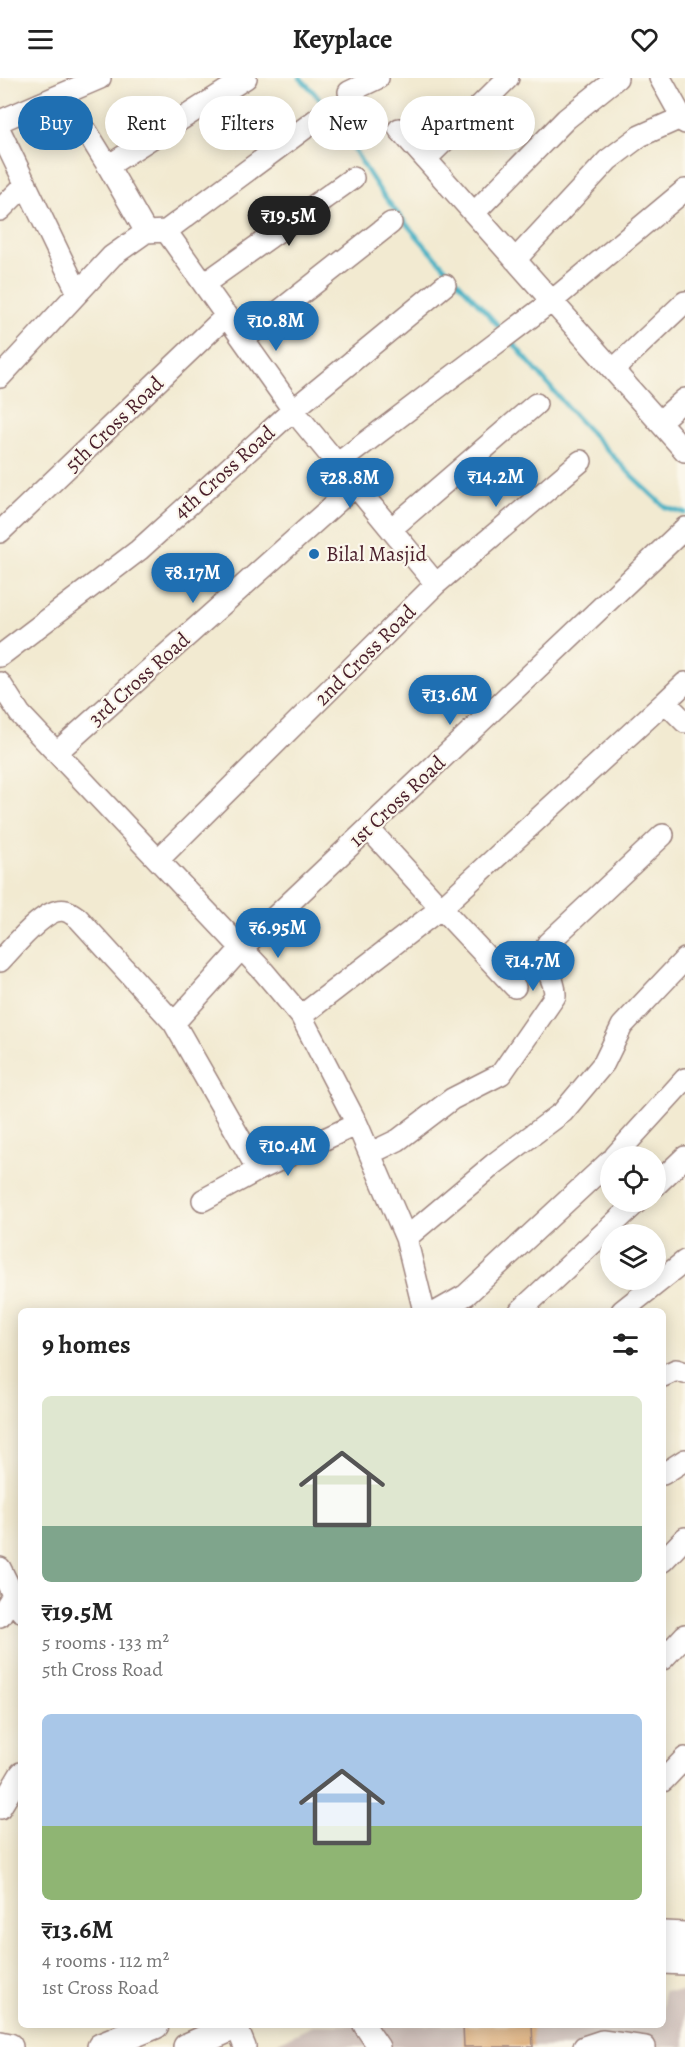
<!DOCTYPE html>
<meta charset="utf-8">
<style>
:root{--surface:#fff;--page:#f6f6f6;--text:#222;--muted:#767676;--accent:#1f6fb2}
body{margin:0;font-family:Alegreya,serif;background:var(--page);color:var(--text);height:100vh;display:flex;flex-direction:column;font-size:22px;white-space:nowrap}
*{box-sizing:border-box;margin:0}
p{font-size:20px;color:var(--muted)}
.icon{flex:none;width:33px;height:33px;fill:none;stroke:currentColor;stroke-width:2;stroke-linecap:round;stroke-linejoin:round}
.map{position:relative;flex:1;overflow:hidden}
.drawer{position:absolute;left:18px;top:1230px;width:648px;height:720px;display:flex;flex-direction:column;background:var(--surface);border-radius:9px;box-shadow:0 3px 15px #0003}
.drawer>*{flex:none}
.top-card{position:absolute;left:18px;top:18px;width:650px;height:54px;display:flex;gap:12px}
.buttons{position:absolute;left:600px;top:1068px;display:grid;gap:12px}
.buttons a{display:grid;place-items:center;width:66px;height:66px;border-radius:50%;background:var(--surface);box-shadow:0 3px 15px #0003;font-size:30px}
.price{position:absolute;translate:-50% -51px;padding:0 14px;border-radius:21px;background:var(--accent);color:#fff;font-size:20px;line-height:39px;filter:drop-shadow(0 2px 3px #0008)}
.price::after{content:'';position:absolute;left:50%;top:36px;width:18px;height:14px;margin-left:-9px;background:inherit;clip-path:polygon(0 0,100% 0,50% 100%)}
.price.on{background:#222;color:#fff}
ul{padding:0;list-style:none}
li{display:grid;align-content:center;gap:12px;height:318px;padding:0 24px}
li span{display:grid;place-items:center;height:186px;border-radius:9px;color:#555}
li>.icon{margin-inline-start:auto}
span .icon{width:108px;height:108px;fill:#fffc;stroke-width:1}
li b{font-size:26px}
h2{display:flex;justify-content:space-between;align-items:center;height:72px;padding:0 24px;font-size:26px}
.pill{padding:0 21px;border-radius:27px;background:var(--surface);box-shadow:0 3px 15px #0003;font-size:21px;line-height:54px}
.pill.on{background:var(--accent);color:#fff}
header{display:flex;justify-content:space-between;align-items:center;height:78px;padding:0 24px;background:var(--surface);font-size:27px;font-weight:600}
.map>svg:first-child{display:block}
.industrial{fill:#cfc0ba}
.lines{fill:none;stroke-linecap:round;stroke-linejoin:round}
.stream{stroke:#46b1c4;stroke-width:4.5}
.building{fill:#ddab74}
.minor-casing{stroke:#9e847e;stroke-width:24}
.major-casing{stroke:#9e847e;stroke-width:30}
.minor{stroke:#fff;stroke-width:21}
.major{stroke:#fff;stroke-width:27}
.poi-dot{fill:#1f6fb2;stroke:#fbf7ec;stroke-width:2}
.labels{text-anchor:middle;stroke-width:4.5;stroke-linejoin:round;paint-order:stroke}
.street-label{font-size:21px;fill:#4a1f2b;stroke:#fbf7ec}
.poi-label{font-size:21px;fill:#4a1f2b;stroke:#fbf7ec;text-anchor:start}
</style>
<header><svg class="icon" aria-label="menu" viewBox="0 0 24 24"><path d="M4 6h16M4 12h16M4 18h16"/></svg>Keyplace<svg class="icon" aria-label="heart" viewBox="0 0 24 24"><path d="M12 20l-8-8c-3-5 5-10 8-4 3-6 11-1 8 4z"/></svg></header>
<div class="map">
<svg width="685" height="1969" viewBox="0 0 685 1969">
<rect width="100%" height="100%" fill="#fbf7ec"/>
<filter id="ink" filterUnits="userSpaceOnUse"><feTurbulence type="fractalNoise" baseFrequency=".0167" numOctaves="2"/><feDisplacementMap in="SourceGraphic" scale="12" xChannelSelector="R" yChannelSelector="G"/><feConvolveMatrix kernelMatrix="1 2 1 2 8 2 1 2 1" color-interpolation-filters="sRGB"/></filter>
<filter id="wash" filterUnits="userSpaceOnUse"><feTurbulence type="fractalNoise" baseFrequency=".008" numOctaves="4" result="noise"/><feDisplacementMap in="SourceGraphic" scale="24" xChannelSelector="R" yChannelSelector="G"/><feGaussianBlur stdDeviation="1.35" result="paint"/><feColorMatrix in="noise" values="0 0 0 0 0 0 0 0 0 0 0 0 0 0 0 0 0 1.4 0 .05"/><feComposite in="paint" operator="in"/></filter>
<g filter="url(#wash)">
<rect width="100%" height="100%" fill="#f2ead1"/>
<path class="industrial" d="M 663,1913 L 685,1914 L 685,1969 L 280,1969 L 278,1964 L 315,1947 L 663,1947 Z"/>
<g class="lines">
<path class="stream" d="M 300,0 C 334,32 353,73 379,111 C 416,162 461,205 502,252
M 511,263 L 575,338 L 632,398 L 665,429 L 685,435"/>
</g>
<g id="blocks">
<path class="building" d="M 463,1947 L 532,1947 L 533,1969 L 464,1969 Z"/>
</g>
</g>
<g filter="url(#ink)">
<use href="#blocks" fill-opacity="0" stroke="#9e847e" stroke-width="1.5"/>
<g class="lines">
<defs>
<path id="minor" d="M 660,0 L 685,45
M 349,14 L 378,0
M 0,43 L 100,0
M 399,51 L 685,373
M 0,53 L 78,215
M 87,54 L 108,88 L 246,0
M 426,81 L 508,0
M 108,88 L 146,154
M 0,132 L 26,106
M 474,135 L 566,41 L 617,0
M 166,153 L 293,332 L 436,506
M 515,182 L 608,82 L 640,58 L 685,38
M 204,206 L 353,100
M 244,261 L 391,145
M 613,292 L 685,224
M 0,299 L 112,178 L 146,154 L 166,153 L 324,36
M 659,344 L 685,321
M 337,386 L 552,223 L 685,112
M 391,451 L 536,326
M 0,454 L 227,237
M 0,578 L 139,472 L 293,332 L 445,207
M 0,605 L 20,636 L 264,894 L 301,938 L 357,1046 L 406,1160 L 424,1233
M 665,624 L 685,605
M 57,674 L 355,408
M 158,782 L 436,506 L 581,383
M 0,883 C 13,870 46,827 66,833 C 70,834 75,838 78,840 L 174,945 L 258,1092
M 515,909 L 441,830 L 665,624 L 685,644
M 301,938 L 441,830 L 369,751
M 174,945 L 240,872 L 685,450
M 371,1075 L 398,1062 L 452,1021 L 501,996 L 555,918 C 556,895 534,887 548,865 L 663,757
M 615,1078 L 685,1001
M 656,1107 L 685,1079
M 203,1122 L 258,1092 L 357,1046
M 406,1160 L 494,1086 L 563,1034 L 604,985 L 622,948 L 685,881
M 438,1233 L 466,1217 L 610,1083
M 520,1233 L 637,1124
M 622,1233 L 685,1183
M 663,1298 L 676,1292 L 685,1295
M 663,1396 L 685,1382
M 663,1483 L 685,1460
M 0,1490 L 21,1533
M 0,1538 L 12,1519
M 663,1581 L 685,1557
M 663,1703 L 685,1680
M 0,1730 L 21,1695
M 236,1947 L 245,1969
M 364,1947 L 379,1969
M 584,1969 L 602,1963 L 645,1969"/>
<path id="major" d="M 663,1857 L 685,1858
M 663,1882 L 685,1883
M 0,1967 L 9,1969
M 101,1969 L 155,1947
M 187,1969 L 237,1947"/>
</defs>
<use href="#minor" class="minor-casing"/>
<use href="#major" class="major-casing"/>
<use href="#minor" class="minor"/>
<use href="#major" class="major"/>
</g>
</g>
<circle class="poi-dot" cx="314" cy="476" r="6"/>
<g class="labels">
<g class="street-label">
<text transform="translate(114 346) rotate(-44)" y="7">5th Cross Road</text>
<text transform="translate(224 394) rotate(-42)" y="7">4th Cross Road</text>
<text transform="translate(365 577) rotate(-45)" y="7">2nd Cross Road</text>
<text transform="translate(139 601) rotate(-42)" y="7">3rd Cross Road</text>
<text transform="translate(397 723) rotate(-43)" y="7">1st Cross Road</text>
</g>
<g class="poi-label">
<text x="326" y="483">Bilal Masjid</text>
</g>
</g>
</svg>
<div class="buttons">
<a><svg class="icon" aria-label="locate" viewBox="0 0 24 24"><circle cx="12" cy="12" r="6"/><path d="M12 2v4M12 18v4M2 12h4M18 12h4"/></svg></a>
<a><svg class="icon" aria-label="layers" viewBox="0 0 24 24"><path d="M12 4l9 5-9 5-9-5zM3 14l9 5 9-5"/></svg></a>
</div>
<b class="price on" style="left:289px;top:169px">₹19.5M</b>
<b class="price" style="left:276px;top:274px">₹10.8M</b>
<b class="price" style="left:496px;top:430px">₹14.2M</b>
<b class="price" style="left:350px;top:431px">₹28.8M</b>
<b class="price" style="left:193px;top:526px">₹8.17M</b>
<b class="price" style="left:450px;top:648px">₹13.6M</b>
<b class="price" style="left:278px;top:881px">₹6.95M</b>
<b class="price" style="left:533px;top:914px">₹14.7M</b>
<b class="price" style="left:288px;top:1099px">₹10.4M</b>
<div class="top-card">
<a class="pill on">Buy</a>
<a class="pill">Rent</a>
<a class="pill">Filters</a>
<a class="pill">New</a>
<a class="pill">Apartment</a>
</div>
<section class="drawer">
<h2>9 homes<svg class="icon" aria-label="filters" viewBox="0 0 24 24"><path d="M4 7h16M4 17h16"/><circle cx="9" cy="7" r="2"/><circle cx="15" cy="17" r="2"/></svg></h2>
<ul>
<li><span style="background:linear-gradient(#dfe7d0 70%,#7fa58c 0)"><svg class="icon" aria-label="home" viewBox="0 0 24 24"><path d="M3 11l9-7 9 7M6 9v11h12V9"/></svg></span><div><b>₹19.5M</b><p>5 rooms · 133 m²</p><p>5th Cross Road</p></div></li>
<li><span style="background:linear-gradient(#a9c7e8 60%,#8fb573 0)"><svg class="icon" aria-label="home" viewBox="0 0 24 24"><path d="M3 11l9-7 9 7M6 9v11h12V9"/></svg></span><div><b>₹13.6M</b><p>4 rooms · 112 m²</p><p>1st Cross Road</p></div></li>
</ul>
</section>
</div>
